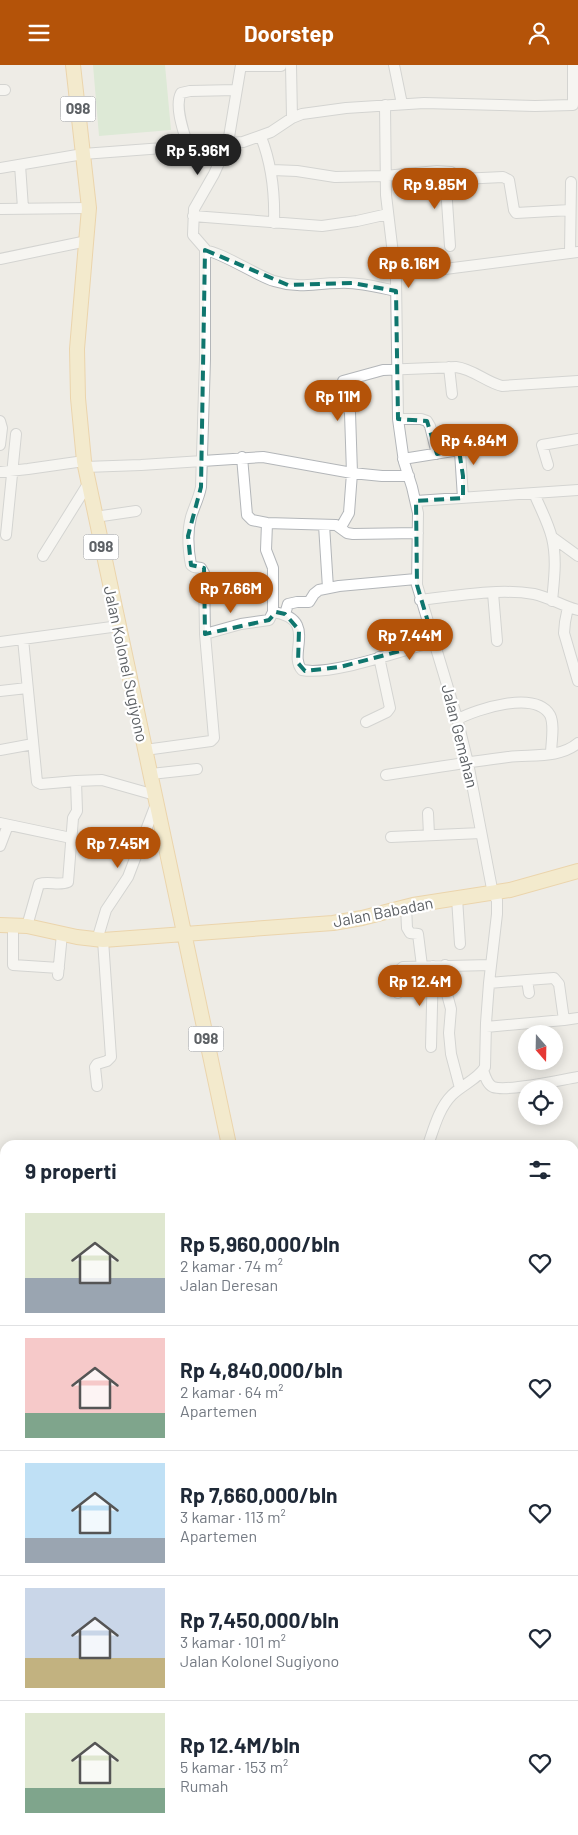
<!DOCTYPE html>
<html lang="id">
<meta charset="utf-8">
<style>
:root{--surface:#fff;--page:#f6f6f7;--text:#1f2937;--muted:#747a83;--line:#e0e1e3;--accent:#b45309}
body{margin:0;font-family:Barlow,sans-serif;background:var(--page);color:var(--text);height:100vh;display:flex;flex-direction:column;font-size:19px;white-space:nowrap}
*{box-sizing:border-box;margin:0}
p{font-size:16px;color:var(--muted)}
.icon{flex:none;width:28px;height:28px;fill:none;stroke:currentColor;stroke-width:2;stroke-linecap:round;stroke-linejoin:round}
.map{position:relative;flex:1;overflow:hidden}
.panel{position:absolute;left:0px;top:1075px;width:579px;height:695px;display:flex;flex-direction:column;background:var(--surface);border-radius:15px 15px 0 0;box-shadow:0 2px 12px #0003}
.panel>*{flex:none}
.needle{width:32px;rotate:160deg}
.controls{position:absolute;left:518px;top:960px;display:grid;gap:10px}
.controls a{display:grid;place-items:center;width:45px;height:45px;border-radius:50%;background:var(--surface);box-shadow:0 2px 12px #0003;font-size:25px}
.price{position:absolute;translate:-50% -42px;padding:0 11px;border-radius:18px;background:var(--accent);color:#fff;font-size:16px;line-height:32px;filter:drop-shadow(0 1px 2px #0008)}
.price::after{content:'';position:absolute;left:50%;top:30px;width:15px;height:11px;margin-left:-8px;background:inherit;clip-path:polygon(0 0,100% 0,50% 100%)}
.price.selected{background:#222;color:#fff}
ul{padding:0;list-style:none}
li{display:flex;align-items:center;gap:15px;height:125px;padding:0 25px}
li+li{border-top:1px solid var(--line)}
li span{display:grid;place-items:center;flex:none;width:140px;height:100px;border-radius:0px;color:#555}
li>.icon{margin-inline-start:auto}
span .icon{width:60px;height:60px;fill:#fffc;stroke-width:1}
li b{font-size:21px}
h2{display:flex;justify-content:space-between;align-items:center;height:60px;padding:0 25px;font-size:21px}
header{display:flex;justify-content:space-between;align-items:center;height:65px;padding:0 25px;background:var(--accent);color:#fff;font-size:22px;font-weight:700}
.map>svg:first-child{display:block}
.green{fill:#c7e4c4}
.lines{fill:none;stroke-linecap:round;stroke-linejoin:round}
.river{stroke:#acddf8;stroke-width:12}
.minor-casing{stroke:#b3b6b9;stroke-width:12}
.major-casing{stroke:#e6b767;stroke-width:16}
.minor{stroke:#fff;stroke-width:10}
.major{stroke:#f8e6b0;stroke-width:14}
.marked{fill:none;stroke:#0f766e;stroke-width:4;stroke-dasharray:10 6;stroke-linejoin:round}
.labels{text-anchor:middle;stroke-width:4.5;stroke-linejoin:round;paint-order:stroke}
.shield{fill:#fff;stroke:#8e9093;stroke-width:1}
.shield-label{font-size:15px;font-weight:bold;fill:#5d6165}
.street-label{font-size:16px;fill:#5d6165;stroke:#fff}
</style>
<header><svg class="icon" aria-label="menu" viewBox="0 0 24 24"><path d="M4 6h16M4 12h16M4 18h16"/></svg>Doorstep<svg class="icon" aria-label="person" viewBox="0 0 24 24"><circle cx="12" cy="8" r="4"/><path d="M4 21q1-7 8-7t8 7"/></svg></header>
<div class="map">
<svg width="578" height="1770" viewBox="0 0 578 1770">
<rect width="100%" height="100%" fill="#eeece6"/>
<path class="green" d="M 93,0 L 165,0 L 171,65 L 99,71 Z"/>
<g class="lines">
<path class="river" d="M 574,1712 L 578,1706
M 549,1770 L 550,1765"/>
<defs>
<path id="minor" d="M 291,0 L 292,53
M 394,0 L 402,39
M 241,1 L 281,1
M 0,25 L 5,25
M 385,40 L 386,130 L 396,214 L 398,354 L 404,397 L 412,422 L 418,448 L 417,520 L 457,653 L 468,698 L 493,829 L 497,835 L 497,849 L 489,918 L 486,958 L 485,1002 C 478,1014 462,1020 452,1030 C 439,1043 434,1063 428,1080
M 261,72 C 272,100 275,127 274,158
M 188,81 C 184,68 174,41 181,28 L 190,26 L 236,25
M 20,100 L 23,143
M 0,103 L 83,89 L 243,77 L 271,67 L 292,53 L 302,49 L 346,43 L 424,38 L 535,41 L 573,40 L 573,0
M 272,105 L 297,106 L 335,112 L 385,111 L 437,106 L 451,107 L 461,114 L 503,112 L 509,115 L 514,145 L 516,148 L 570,145
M 445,107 L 450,181
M 0,144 L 89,143
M 193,151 L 322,161 L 357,156 L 388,149
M 206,185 L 193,170 L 194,144 L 214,109 L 228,78 L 241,0
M 570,188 L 571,117
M 0,194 L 87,176
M 445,204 L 578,187
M 449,302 L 452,329
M 398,354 L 421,354 L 427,356 L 430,361 L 437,389
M 0,356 L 2,363 L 0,380
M 459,371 L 463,433
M 242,392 L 247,450 L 252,455 L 267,458 L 336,460 L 347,468 L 353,469 L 418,468
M 403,394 L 459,385
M 548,400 L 542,380 L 578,374
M 85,402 L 141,400 L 263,392 L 352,408 L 382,411 L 409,411
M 0,407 L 28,404 L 84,396
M 534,428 C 540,443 548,457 552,473 C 557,494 554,515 552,536
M 416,436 L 578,425
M 95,452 L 136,446
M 267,458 L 266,485 L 273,503 L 273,547 C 319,554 287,589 302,605 C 333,611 401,585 434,577
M 324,460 L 328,523
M 341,462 L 349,448 L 352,408 L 350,348 L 342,323 L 343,316 L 383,305 L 456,302 C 473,304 486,317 502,321 L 578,316
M 6,470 L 16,369
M 552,472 L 578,491
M 43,491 L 88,419
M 493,528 L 497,576
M 420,535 C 455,531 498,523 534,529 C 549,532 562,541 578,545
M 568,542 L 565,557 L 564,568 L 578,616
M 285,549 L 288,539 L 297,537 L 309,537 L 314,529 L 319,525 L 339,521 L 416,514
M 205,569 L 241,559 L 269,555 L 273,547
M 23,574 L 37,717 L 41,719 L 76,716 L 102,715 L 155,730
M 0,577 L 119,561
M 0,626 L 27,623
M 458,654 C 477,644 535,625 550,650 C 555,660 551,678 551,689
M 366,657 L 387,647 L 390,643 L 379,592
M 0,685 L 33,679
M 145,685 L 211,676 L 214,673 L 205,569 L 204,508 L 201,503 L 194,502 L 191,500 C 188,484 187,467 191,452 C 194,442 199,433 201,422 L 205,294 L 205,186 C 216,184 259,212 274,216 C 300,224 314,218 339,218 C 358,217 377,222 396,226
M 151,709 L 197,704
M 386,710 C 427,704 467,697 508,692 C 531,689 559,694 578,678
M 428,748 L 429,770
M 0,758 L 71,773
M 391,772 L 481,768
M 110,779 L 140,782
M 0,781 L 8,760
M 457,833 L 460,879
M 406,841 L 407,863 L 410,868 L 418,869 L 422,901
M 13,860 L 13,900 L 59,903
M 27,861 L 39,819 C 49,816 59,821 68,817 L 73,753 L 77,746 L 76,716
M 97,875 L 106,845 L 128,812 L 156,739
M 445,900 L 447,929 L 451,944 L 449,968 L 451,989 L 460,1023
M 58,910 L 62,869
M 527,915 L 554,913 L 559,919 L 564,955 L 578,953
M 489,918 L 527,915 L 529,928
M 398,928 C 397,919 394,908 403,902 L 491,900
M 486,962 L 564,955
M 431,982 L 433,901
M 483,1005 C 485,1011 487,1019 493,1022 C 508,1027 560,1015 578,1012
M 97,1021 L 95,1002 L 97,999 L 107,996 L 111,992 L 103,875
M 574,1148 L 578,1148
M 574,1218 L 578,1218
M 574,1335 L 578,1336
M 574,1498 L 578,1497
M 574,1597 L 578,1599
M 0,1681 L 5,1678
M 451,1765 L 451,1770
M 35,1770 L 39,1765
M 352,1770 L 355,1765"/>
<path id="major" d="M 73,0 L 89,143 L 77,284 L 78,333 L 84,396 L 229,1080
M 0,860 L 27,861 L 77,872 L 103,875 L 333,858 L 362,853 L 413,840 L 510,825 L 578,806
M 0,1150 L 5,1149"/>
</defs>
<use href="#minor" class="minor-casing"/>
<use href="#major" class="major-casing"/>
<use href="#minor" class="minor"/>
<use href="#major" class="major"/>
</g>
<path d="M0 0H578V1770H0ZM 205,185 L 288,220 L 352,218 L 396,226 L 398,354 L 427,356 L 437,389 L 459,385 L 463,411 L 463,433 L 416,436 L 417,520 L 434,577 L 340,602 L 305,606 L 298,598 L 299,565 L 285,549 L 276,547 L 269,555 L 205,569 L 204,503 L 191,500 L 188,471 L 201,422 Z" fill="#eeece6" fill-opacity=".55" fill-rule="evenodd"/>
<path class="marked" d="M 205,185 L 288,220 L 352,218 L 396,226 L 398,354 L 427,356 L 437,389 L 459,385 L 463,411 L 463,433 L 416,436 L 417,520 L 434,577 L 340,602 L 305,606 L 298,598 L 299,565 L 285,549 L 276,547 L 269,555 L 205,569 L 204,503 L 191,500 L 188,471 L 201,422 Z"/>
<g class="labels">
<g class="shield">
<rect x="60.5" y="31.5" width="35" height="25" rx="4"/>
<rect x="83.5" y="469.5" width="35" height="25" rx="4"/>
<rect x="188.5" y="961.5" width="35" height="25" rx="4"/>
</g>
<g class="shield-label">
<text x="78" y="49">098</text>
<text x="101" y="487">098</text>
<text x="206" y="979">098</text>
</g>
<g class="street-label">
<text transform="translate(126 599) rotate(78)" y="6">Jalan Kolonel Sugiyono</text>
<text transform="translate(460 671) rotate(76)" y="6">Jalan Gemahan</text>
<text transform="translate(383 847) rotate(-11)" y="6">Jalan Babadan</text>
</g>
</g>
</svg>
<div class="controls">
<a><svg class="needle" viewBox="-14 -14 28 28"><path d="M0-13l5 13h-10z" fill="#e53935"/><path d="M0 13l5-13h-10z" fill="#747a83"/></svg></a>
<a><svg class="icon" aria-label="locate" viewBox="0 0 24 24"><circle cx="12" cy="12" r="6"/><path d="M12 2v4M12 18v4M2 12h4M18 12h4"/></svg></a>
</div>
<b class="price selected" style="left:198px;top:111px">Rp 5.96M</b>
<b class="price" style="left:435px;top:145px">Rp 9.85M</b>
<b class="price" style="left:409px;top:224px">Rp 6.16M</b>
<b class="price" style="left:338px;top:357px">Rp 11M</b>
<b class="price" style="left:474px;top:401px">Rp 4.84M</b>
<b class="price" style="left:231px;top:549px">Rp 7.66M</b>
<b class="price" style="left:410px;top:596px">Rp 7.44M</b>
<b class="price" style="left:118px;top:804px">Rp 7.45M</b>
<b class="price" style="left:420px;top:942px">Rp 12.4M</b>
<section class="panel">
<h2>9 properti<svg class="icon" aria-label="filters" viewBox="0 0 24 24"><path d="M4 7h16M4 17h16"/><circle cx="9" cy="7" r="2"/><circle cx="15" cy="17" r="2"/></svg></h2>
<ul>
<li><span style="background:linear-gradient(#dfe7d0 65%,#9aa5b1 0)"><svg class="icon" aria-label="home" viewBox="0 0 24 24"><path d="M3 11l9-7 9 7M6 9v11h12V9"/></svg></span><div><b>Rp 5,960,000/bln</b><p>2 kamar · 74 m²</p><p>Jalan Deresan</p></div><svg class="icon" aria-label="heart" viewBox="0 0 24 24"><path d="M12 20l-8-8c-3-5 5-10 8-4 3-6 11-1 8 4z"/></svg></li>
<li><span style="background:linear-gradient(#f6c9c9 75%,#7fa58c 0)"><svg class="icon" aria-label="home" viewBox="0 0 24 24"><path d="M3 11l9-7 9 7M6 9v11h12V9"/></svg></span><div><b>Rp 4,840,000/bln</b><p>2 kamar · 64 m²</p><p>Apartemen</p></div><svg class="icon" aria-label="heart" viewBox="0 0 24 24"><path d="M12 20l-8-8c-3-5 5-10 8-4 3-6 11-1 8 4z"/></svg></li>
<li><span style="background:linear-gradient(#bfe0f5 75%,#9aa5b1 0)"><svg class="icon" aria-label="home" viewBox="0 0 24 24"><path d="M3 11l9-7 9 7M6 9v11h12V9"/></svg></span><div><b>Rp 7,660,000/bln</b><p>3 kamar · 113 m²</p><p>Apartemen</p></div><svg class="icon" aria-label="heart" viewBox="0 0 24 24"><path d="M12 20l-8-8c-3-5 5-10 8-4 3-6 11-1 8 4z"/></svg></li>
<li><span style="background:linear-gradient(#c9d6e8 70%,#c2b280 0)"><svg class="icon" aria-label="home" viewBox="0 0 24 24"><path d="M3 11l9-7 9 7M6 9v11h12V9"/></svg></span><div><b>Rp 7,450,000/bln</b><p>3 kamar · 101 m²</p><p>Jalan Kolonel Sugiyono</p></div><svg class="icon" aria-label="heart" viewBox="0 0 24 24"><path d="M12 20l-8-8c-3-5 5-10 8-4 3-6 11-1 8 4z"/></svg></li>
<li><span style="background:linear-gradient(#dfe7d0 75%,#7fa58c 0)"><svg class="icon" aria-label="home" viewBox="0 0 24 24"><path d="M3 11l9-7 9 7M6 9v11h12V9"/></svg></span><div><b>Rp 12.4M/bln</b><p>5 kamar · 153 m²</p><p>Rumah</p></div><svg class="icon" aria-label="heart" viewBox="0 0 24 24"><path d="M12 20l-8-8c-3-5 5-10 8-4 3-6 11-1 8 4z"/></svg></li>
</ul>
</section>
</div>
